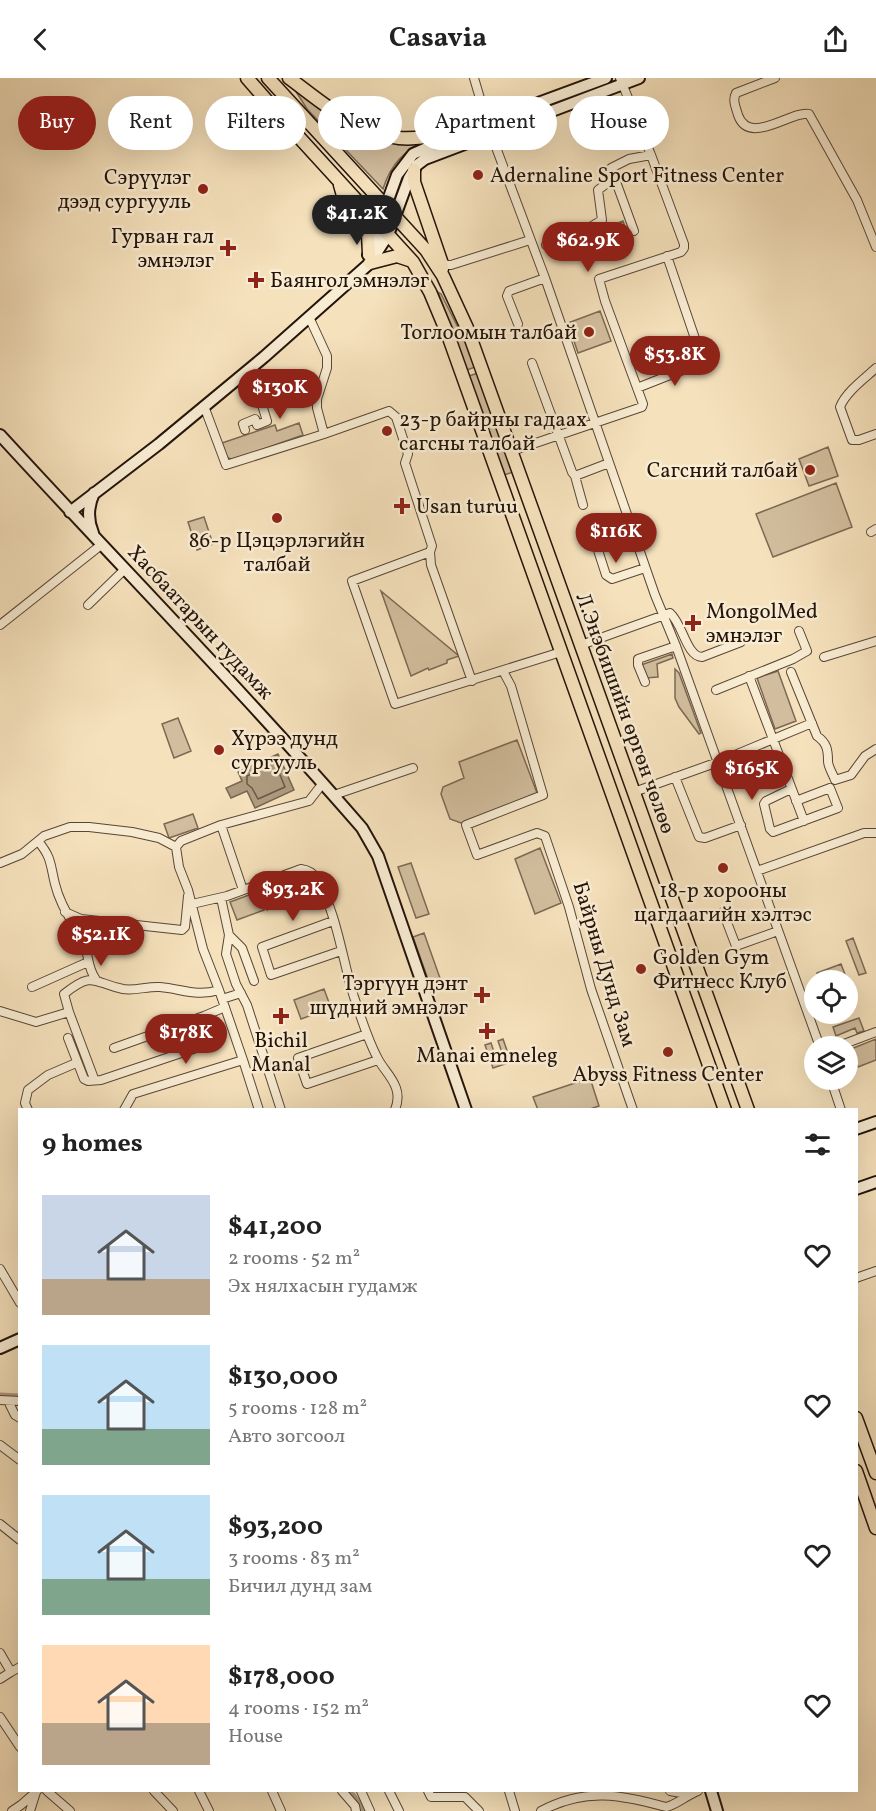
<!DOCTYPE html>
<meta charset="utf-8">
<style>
:root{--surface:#fff;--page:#f2f2f2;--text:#222;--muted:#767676;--accent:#8f2418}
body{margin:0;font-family:Vollkorn,serif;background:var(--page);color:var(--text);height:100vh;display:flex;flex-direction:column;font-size:22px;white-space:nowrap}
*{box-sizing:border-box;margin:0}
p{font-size:20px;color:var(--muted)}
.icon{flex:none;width:33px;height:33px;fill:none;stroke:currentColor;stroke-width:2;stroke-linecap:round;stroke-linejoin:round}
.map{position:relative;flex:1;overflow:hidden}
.details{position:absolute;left:18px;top:1030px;width:840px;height:684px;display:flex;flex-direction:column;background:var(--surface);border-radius:0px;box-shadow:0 6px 24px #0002}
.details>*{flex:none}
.top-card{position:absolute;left:18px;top:18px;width:840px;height:54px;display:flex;gap:12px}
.controls{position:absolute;left:804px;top:892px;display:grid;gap:12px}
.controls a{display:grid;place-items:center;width:54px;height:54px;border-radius:50%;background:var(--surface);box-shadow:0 6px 24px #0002;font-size:30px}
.price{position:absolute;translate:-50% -51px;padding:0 14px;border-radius:21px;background:var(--accent);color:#fff;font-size:20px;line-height:39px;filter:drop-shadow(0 2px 3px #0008)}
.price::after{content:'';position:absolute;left:50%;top:36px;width:18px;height:14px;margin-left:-9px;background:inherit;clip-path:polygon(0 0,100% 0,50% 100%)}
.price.selected{background:#222;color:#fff}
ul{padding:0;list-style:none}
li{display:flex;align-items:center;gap:18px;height:150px;padding:0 24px}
li span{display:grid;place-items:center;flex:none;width:168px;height:120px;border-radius:0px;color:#555}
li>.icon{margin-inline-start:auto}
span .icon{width:72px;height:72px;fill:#fffc;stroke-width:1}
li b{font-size:26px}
h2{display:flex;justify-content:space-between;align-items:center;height:72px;padding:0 24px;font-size:26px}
.chip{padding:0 21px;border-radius:27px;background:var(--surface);box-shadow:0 6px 24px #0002;font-size:21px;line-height:54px}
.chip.selected{background:var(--accent);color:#fff}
header{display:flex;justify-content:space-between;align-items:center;height:78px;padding:0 24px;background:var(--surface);font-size:27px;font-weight:700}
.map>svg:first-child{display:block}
.green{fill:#d2be9e;stroke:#7c6954;stroke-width:1.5}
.water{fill:#ae9b7f;stroke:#776550;stroke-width:1.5}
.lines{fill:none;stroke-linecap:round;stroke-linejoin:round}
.shore{stroke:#6a5844;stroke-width:1.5}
.canal{stroke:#ae9b7f;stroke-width:7}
.street-casing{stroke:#594736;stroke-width:10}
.secondary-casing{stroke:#25140a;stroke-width:14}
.primary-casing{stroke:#25140a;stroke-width:15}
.street{stroke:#f8ecd3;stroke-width:8}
.secondary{stroke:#f8ecd3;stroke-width:10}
.primary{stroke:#f5e1bc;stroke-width:12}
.poi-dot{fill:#8f2418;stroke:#f8ecd3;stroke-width:2}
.labels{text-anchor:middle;stroke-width:5;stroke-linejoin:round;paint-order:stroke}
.poi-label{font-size:21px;fill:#25140a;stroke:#f8ecd3;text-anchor:start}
.street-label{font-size:21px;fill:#25140a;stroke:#f8ecd3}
</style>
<header><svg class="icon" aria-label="back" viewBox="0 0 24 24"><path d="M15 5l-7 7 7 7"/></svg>Casavia<svg class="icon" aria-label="share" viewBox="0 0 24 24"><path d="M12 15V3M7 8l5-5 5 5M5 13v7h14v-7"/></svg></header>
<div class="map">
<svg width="876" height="1733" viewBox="0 0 876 1733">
<rect width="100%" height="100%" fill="#f5e1bc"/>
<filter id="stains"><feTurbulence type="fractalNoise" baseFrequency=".00333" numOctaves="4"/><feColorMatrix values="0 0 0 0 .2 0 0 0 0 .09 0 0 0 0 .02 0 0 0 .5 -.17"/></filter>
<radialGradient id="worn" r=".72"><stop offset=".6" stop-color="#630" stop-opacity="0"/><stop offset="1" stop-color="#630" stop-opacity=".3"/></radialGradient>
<path class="green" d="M 295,12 L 363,57 L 385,63 L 429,62 C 404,72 391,86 383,111 L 307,31 Z
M 623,143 L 627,154 L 603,163 L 599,152 Z
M 438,214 L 441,216 L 465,263 L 475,289 L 467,292 Z
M 600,233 L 611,263 L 578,275 L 568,245 Z
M 478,295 L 513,394 L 504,397 L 469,298 Z
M 299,345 L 303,357 L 232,382 L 227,379 L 222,365 L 275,347 L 277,353 Z
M 828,369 L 838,398 L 809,408 L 799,381 Z
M 836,405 L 852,449 L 773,479 L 756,436 Z
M 204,439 L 213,466 L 197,472 L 188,444 Z
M 381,513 L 459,578 L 447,582 L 447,585 L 429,592 L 428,590 L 411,598 Z
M 672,576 L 673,580 L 657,586 L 658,599 L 645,600 L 641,587 Z
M 675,591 L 679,595 L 701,655 L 699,656 L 679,629 L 675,620 Z
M 778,593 L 796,643 L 775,651 L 757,600 Z
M 178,640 L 191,673 L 174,680 L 162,646 Z
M 517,662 L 537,715 L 461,745 L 450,741 L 441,716 L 443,709 L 464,700 L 459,684 Z
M 193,736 L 198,750 L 169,760 L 164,746 Z
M 540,770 L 561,825 L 535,836 L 515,781 Z
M 411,785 L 429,836 L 416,840 L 398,789 Z
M 280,804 L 288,823 L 267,832 L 259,813 Z
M 257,814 L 264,832 L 237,842 L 230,824 Z
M 424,855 L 441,903 L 430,907 L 413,859 Z
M 853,860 L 866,895 L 859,897 L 846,863 Z
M 841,886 L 854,920 L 848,922 L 848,903 L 820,903 L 817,895 Z
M 324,911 L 331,930 L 301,941 L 294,922 Z
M 859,940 L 864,953 L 857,955 L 855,950 L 836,958 L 833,949 Z
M 503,961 L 511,984 L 493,990 L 485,967 L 491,965 L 497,983 L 504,980 L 498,963 Z
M 876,961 L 876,982 L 858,989 L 851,971 Z
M 590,1000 L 599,1028 L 587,1032 L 538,1032 L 533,1019 Z"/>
<path class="water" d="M 278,676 L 294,712 L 255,730 L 247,713 L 231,720 L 226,710 L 242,703 L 238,694 Z"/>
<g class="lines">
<path class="shore" d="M 273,685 L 276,687 L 285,709 L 258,721 L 252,710 L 247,706 L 247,698 Z"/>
<path class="canal" d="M 0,1318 L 20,1319
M 349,1713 L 364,1733"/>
<defs>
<path id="street" d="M 474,0 L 487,44
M 775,0 L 736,15 C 732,23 736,29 738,37 C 749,69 792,32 809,36 L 857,122 L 876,169
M 491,56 L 545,200 L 655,517 L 676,568 L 820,969
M 634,153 L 611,90 L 629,81 L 651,77
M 546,167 L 558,163 L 562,171 L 589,161 L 587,151 L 602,142 L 598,112 L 614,100
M 441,183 L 447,187 L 451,187 L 530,162
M 309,239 L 327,278 L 327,290 L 317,321 L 317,330 L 324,356 L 389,333 L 396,339 L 408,376 L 405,385 L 432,468 L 430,474 L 431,487 L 472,603
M 518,246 L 507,218 L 509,213 L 545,200
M 532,285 L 572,394 L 575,398
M 876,290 C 864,301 846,314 840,329 L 852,362 L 859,362 L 876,356
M 637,310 L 703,284 L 667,178
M 204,328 L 226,387 L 324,356
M 245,352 L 243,346 L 255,341 L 257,347 L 267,343 L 258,314
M 512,373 L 642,329 L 643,326 L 605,223 L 599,201 L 681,174 L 684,170 L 684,166 L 651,77 L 620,0
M 583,427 L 575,398 L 609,385
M 871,454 L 876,451
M 596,466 L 606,497 L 612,501 L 645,490
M 430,474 L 352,503 L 395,626 L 561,574
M 88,527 L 125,491
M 0,547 L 101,467
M 581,567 L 670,535 C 683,546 686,578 702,579 L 741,564
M 824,579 L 876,563
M 503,593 L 511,608 L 543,717 L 466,747 L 477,777 L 537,755 L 545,758 L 569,829 L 591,911 L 633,1032
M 791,594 L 817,658 C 827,665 828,672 828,683 C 828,689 833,696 835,702 L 851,697 L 865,678 L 876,671
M 749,598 L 804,743
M 645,604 L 638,587 L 638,581 L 676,568
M 716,612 L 793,581 L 807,573 L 799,553
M 675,699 L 699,759 L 705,760 L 741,747
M 791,711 L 766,723 L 764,726 L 770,751 L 773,754 L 838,730 L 830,710 L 796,723
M 634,714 L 718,684 L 812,645
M 334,717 L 413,690
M 221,747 L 243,812
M 38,763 C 52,780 50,786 55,806 C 61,831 76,847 85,869 C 89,880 88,890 95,900
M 0,785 L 22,776 L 44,758 L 70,749 L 89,749 L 132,754 L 159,760 L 176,769
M 757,793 L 864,755 L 876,755
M 221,820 L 229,857 L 226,876 L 236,906 L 247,927 L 281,1032
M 192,826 L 227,818 L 301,791 C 308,792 313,795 316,800 C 337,834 342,881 354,919 C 361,939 367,960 377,979 C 382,990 392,998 396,1010 C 399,1018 398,1024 395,1032
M 65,834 L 81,841 L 182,852 L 185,849 L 188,818
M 723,834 L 736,868 L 778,853
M 333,843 L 262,869 L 271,897 L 341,873
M 229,857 L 242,870 L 254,903
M 32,909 L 88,884
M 222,921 L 241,915
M 0,933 L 36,944 L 69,934 L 64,916 C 94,892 93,905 123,911 C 135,913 148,908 160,909 C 182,911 197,919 219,912
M 69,934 L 93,998
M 367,956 L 298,980 L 307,1006 L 378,982
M 68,960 L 84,1001 L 88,1003 L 101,1002 L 208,966 L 210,960 L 204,938
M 836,969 L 876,954
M 114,970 L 204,938 L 225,929
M 243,982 L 259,1032
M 831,1002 L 841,1032
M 28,1032 L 25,1025 L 28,1012 L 48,997 L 76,985
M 124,1032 L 133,1016 L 243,982 L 219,912 L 203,871 L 188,812 L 179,789 L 176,769 L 181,763 L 221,747 L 309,723 L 323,705
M 0,1191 L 20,1225
M 856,1200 L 876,1193
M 0,1322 L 20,1323
M 8,1323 L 15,1337 L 20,1340
M 0,1367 L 20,1382
M 0,1446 L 20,1462
M 0,1575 L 11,1594 L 0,1601
M 11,1594 L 20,1589
M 0,1639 L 20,1669
M 47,1713 L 70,1733
M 154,1713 L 173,1733
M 199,1713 L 209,1733
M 272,1713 L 281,1733
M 342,1713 L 355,1728 L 356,1733
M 361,1713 L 370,1733
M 389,1713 L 399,1733
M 428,1713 L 431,1719 L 465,1719 L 479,1733
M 509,1713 L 515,1733
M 670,1713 L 687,1716
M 12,1733 L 21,1727 L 37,1713
M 30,1733 L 36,1714
M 541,1733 C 586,1709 620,1717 666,1729 C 676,1727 687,1717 698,1713"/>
<path id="secondary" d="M 368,177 L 375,165 L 379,147 L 397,97 L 413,76 L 476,48 L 606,0
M 0,357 C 120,488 245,615 362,750 L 378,778 L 466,1032
M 70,434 L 159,366 L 264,279 L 370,185 L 388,157 L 409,100 L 417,87 L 425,81 L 639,0
M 93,455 C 87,441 88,428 94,415
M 856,1051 L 876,1044
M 856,1111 L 876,1104
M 0,1270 L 20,1261
M 711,1713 L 717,1733"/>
<path id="primary" d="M 247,0 L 296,56 L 413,184 L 430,214 L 448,257 L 725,1032
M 268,0 L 426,172 L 443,198 L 467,250 L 748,1032
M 289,0 C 323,25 355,55 399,60 C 420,62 444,56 464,53
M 414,92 L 414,104 L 441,183 L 442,191
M 340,107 L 344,121 L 368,156 L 369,176
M 370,185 L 397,178 L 412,183
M 856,1340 L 876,1395
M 856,1393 L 876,1450"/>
</defs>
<use href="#street" class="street-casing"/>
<use href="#secondary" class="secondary-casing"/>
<use href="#primary" class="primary-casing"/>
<use href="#street" class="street"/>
<use href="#secondary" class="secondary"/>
<use href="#primary" class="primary"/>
</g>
<g class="poi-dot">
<circle cx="478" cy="97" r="6"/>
<circle cx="203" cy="111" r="6"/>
<path d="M225 161h6v6h6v6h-6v6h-6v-6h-6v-6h6z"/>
<path d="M253 193h6v6h6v6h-6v6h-6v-6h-6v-6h6z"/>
<circle cx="589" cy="254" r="6"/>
<circle cx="387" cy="353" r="6"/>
<circle cx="810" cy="392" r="6"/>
<path d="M399 419h6v6h6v6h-6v6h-6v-6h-6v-6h6z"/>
<circle cx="277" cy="440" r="6"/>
<path d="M690 536h6v6h6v6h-6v6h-6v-6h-6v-6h6z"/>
<circle cx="219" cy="672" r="6"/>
<circle cx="723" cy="790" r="6"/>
<circle cx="641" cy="891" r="6"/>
<path d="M479 908h6v6h6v6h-6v6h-6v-6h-6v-6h6z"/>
<path d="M278 929h6v6h6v6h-6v6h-6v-6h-6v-6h6z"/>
<path d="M484 944h6v6h6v6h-6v6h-6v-6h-6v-6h6z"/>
<circle cx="668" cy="974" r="6"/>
</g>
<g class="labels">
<g class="poi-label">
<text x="490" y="104">Adernaline Sport Fitness Center</text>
<text x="191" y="106" text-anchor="end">Сэрүүлэг<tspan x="191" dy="24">дээд сургууль</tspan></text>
<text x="214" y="165" text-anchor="end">Гурван гал<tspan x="214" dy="24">эмнэлэг</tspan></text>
<text x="270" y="209">Баянгол эмнэлэг</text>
<text x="577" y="261" text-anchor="end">Тоглоомын талбай</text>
<text x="399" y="348">23-р байрны гадаах<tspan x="399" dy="24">сагсны талбай</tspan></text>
<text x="798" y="399" text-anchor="end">Сагсний талбай</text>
<text x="416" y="435">Usan turuu</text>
<text x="277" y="469" text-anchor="middle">86-р Цэцэрлэгийн<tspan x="277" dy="24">талбай</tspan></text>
<text x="706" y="540">MongolMed<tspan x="706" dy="24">эмнэлэг</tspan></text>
<text x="231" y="667">Хүрээ дунд<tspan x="231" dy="24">сургууль</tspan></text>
<text x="723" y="819" text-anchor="middle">18-р хорооны<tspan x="723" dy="24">цагдаагийн хэлтэс</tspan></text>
<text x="653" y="886">Golden Gym<tspan x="653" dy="24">Фитнесс Клуб</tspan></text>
<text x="468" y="912" text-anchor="end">Тэргүүн дэнт<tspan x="468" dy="24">шүдний эмнэлэг</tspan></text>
<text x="281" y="969" text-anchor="middle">Bichil<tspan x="281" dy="24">Manal</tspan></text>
<text x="487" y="984" text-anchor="middle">Manai emneleg</text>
<text x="668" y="1003" text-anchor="middle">Abyss Fitness Center</text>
</g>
<g class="street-label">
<text transform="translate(201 544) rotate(47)" y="7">Хасбаатарын гудамж</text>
<text transform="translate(626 635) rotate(70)" y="7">Л.Энэбишийн өргөн чөлөө</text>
<text transform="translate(605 886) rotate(73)" y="7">Байрны Дунд Зам</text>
</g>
</g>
<rect width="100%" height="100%" filter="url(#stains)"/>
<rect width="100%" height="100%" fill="url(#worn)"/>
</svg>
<div class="controls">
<a><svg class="icon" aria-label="locate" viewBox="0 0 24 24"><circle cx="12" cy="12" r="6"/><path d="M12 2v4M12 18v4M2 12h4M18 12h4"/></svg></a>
<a><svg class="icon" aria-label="layers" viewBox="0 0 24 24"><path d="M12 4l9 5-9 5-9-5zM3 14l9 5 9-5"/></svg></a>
</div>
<b class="price selected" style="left:357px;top:168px">$41.2K</b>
<b class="price" style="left:588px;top:195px">$62.9K</b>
<b class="price" style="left:675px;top:309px">$53.8K</b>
<b class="price" style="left:280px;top:342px">$130K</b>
<b class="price" style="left:616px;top:486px">$116K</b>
<b class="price" style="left:752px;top:723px">$165K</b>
<b class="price" style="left:293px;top:844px">$93.2K</b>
<b class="price" style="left:101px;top:889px">$52.1K</b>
<b class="price" style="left:186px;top:987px">$178K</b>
<div class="top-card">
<a class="chip selected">Buy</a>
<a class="chip">Rent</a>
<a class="chip">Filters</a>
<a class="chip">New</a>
<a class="chip">Apartment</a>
<a class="chip">House</a>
</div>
<section class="details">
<h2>9 homes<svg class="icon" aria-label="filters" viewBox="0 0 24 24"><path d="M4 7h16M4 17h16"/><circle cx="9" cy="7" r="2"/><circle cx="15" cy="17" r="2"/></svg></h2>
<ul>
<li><span style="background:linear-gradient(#c9d6e8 70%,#b9a48a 0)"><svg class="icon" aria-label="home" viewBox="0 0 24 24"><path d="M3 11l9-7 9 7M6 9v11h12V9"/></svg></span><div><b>$41,200</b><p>2 rooms · 52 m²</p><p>Эх нялхасын гудамж</p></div><svg class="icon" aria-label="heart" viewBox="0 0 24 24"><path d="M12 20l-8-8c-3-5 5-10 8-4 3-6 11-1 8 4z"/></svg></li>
<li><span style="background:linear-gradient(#bfe0f5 70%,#7fa58c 0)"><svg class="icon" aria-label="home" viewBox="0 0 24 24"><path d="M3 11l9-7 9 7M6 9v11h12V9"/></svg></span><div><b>$130,000</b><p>5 rooms · 128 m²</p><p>Авто зогсоол</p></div><svg class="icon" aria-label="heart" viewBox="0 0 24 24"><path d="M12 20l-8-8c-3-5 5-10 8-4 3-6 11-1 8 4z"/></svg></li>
<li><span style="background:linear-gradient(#bfe0f5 70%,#7fa58c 0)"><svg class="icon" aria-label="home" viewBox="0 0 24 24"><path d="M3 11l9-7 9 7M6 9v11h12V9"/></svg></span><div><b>$93,200</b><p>3 rooms · 83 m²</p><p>Бичил дунд зам</p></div><svg class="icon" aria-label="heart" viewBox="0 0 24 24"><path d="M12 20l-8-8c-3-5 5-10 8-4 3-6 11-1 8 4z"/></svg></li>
<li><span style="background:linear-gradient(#ffd9b3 65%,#b9a48a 0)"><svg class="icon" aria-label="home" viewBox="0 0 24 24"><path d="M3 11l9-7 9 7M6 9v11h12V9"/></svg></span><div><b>$178,000</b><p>4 rooms · 152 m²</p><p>House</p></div><svg class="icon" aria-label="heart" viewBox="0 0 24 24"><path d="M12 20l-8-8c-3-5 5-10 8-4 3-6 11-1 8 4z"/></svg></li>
</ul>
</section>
</div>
